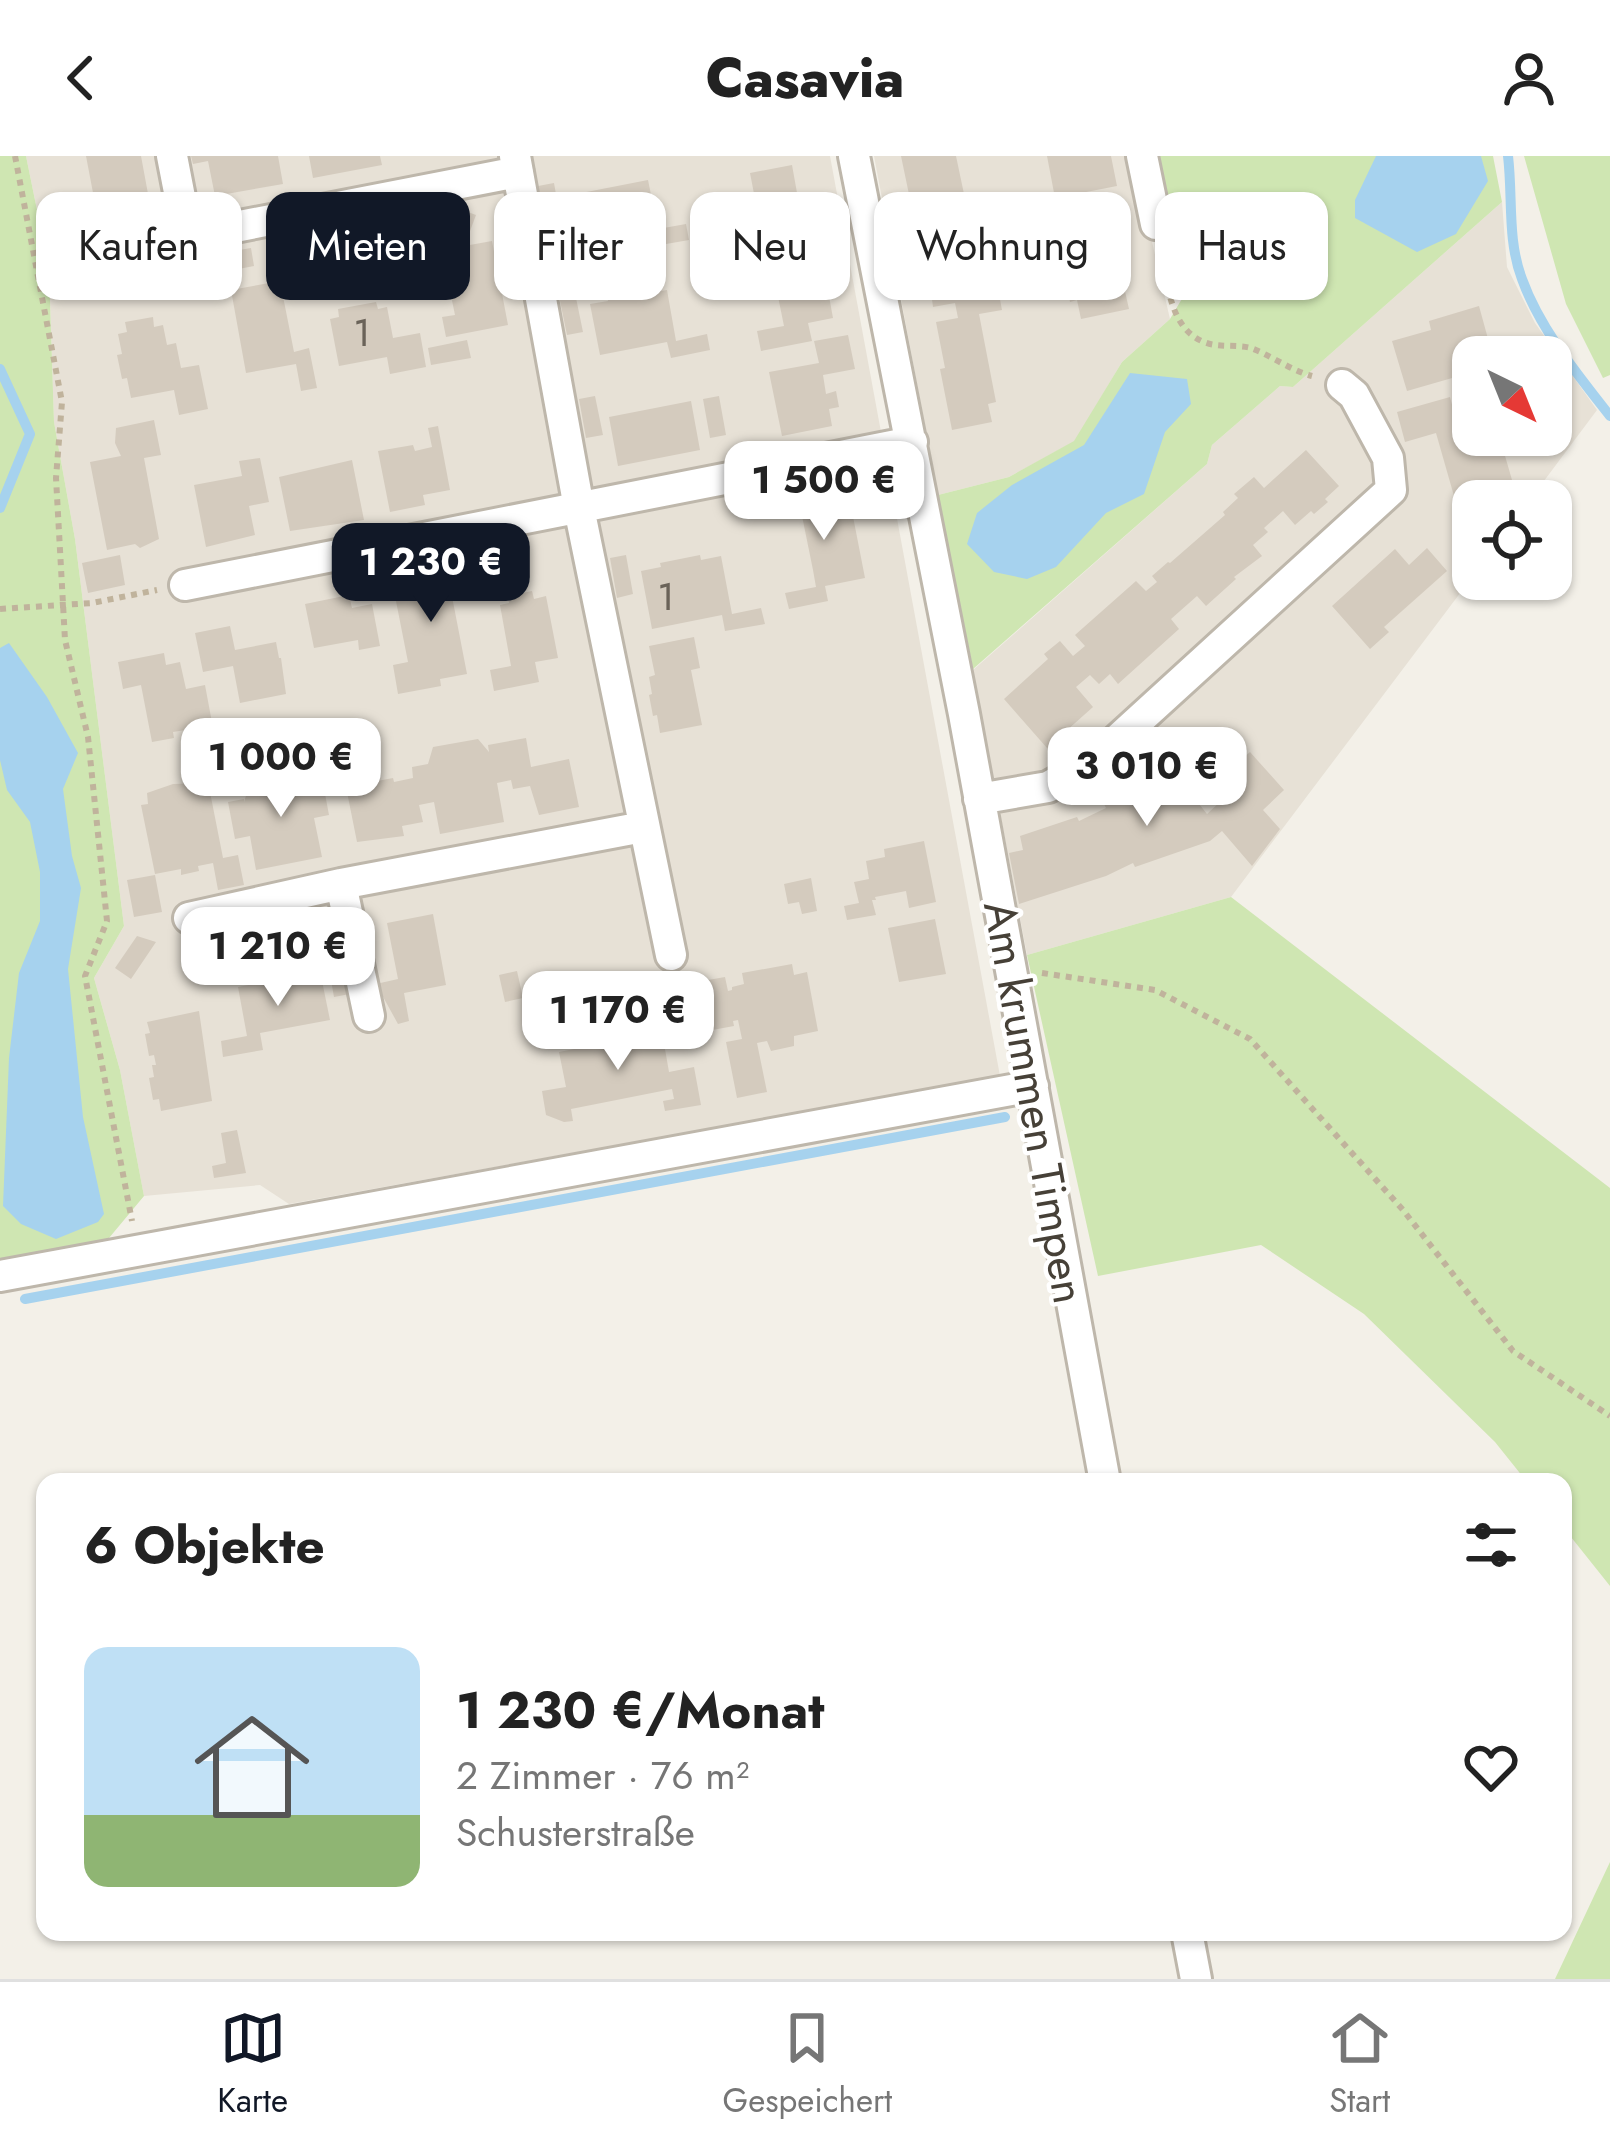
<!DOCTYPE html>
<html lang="de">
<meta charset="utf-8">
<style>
:root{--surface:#fff;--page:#f2f2f2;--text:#222;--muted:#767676;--line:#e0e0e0;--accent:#111827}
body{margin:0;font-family:Jost,sans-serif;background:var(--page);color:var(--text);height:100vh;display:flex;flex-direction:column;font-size:45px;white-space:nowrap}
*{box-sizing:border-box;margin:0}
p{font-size:39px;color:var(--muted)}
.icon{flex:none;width:66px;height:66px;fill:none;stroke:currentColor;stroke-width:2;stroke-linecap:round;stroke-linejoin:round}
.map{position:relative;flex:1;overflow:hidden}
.drawer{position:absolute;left:36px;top:1317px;width:1536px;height:468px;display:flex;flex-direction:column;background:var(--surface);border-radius:24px;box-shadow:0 3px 9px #0004}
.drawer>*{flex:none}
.top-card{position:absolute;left:36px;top:36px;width:1539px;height:108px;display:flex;gap:24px}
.needle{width:78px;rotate:137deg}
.tools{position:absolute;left:1452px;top:180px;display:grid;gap:24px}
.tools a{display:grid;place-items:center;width:120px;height:120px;border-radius:24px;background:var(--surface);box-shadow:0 3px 9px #0004;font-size:60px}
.price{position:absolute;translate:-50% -102px;padding:0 27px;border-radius:24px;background:#fff;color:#222;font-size:39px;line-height:78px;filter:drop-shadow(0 3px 6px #0008)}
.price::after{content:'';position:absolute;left:50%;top:72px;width:36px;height:27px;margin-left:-18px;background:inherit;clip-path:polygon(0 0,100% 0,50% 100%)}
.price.active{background:var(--accent);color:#fff}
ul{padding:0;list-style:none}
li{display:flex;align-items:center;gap:36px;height:300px;padding:0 48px}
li+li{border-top:3px solid var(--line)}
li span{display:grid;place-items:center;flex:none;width:336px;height:240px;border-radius:24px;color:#555}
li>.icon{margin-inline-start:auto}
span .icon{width:144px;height:144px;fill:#fffc;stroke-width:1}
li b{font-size:51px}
h2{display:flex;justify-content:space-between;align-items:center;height:144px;padding:0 48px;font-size:51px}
.tag{padding:0 42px;border-radius:24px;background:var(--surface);box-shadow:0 3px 9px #0004;font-size:42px;line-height:108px}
.tag.active{background:var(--accent);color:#fff}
header{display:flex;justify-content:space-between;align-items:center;height:156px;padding:0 48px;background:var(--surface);font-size:54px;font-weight:800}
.tabs{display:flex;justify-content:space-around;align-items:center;height:168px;border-top:3px solid var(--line);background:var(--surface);font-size:33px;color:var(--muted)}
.tabs a{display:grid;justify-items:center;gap:6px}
.tabs .active{color:var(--accent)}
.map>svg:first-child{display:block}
.residential{fill:#e7e1d6;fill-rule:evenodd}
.green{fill:#cfe6b2}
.water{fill:#a6d2ee}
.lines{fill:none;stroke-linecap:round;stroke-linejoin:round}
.stream{stroke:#a6d2ee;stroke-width:10}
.building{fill:#d4cbbe}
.street-casing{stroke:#beb7ab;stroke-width:36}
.path{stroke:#c0b39c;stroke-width:6;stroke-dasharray:6 6;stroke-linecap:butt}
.street{stroke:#fff;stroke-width:30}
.labels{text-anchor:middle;stroke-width:9;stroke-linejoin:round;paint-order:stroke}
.number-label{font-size:39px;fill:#6a6359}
.street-label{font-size:45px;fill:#464037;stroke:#fff}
</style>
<header><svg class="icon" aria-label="back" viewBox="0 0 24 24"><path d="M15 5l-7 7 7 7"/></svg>Casavia<svg class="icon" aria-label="person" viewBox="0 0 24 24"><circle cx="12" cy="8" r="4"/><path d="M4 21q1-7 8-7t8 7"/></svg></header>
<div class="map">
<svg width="1610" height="1823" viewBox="0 0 1610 1823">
<rect width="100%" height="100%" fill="#f3f0e8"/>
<path class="residential" d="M 26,0 L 830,0 L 1000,920 L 289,1048 L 260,1029 L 144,1040 L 120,914 L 94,822 L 124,770 L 75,383 L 54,266 L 49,113 Z
M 874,0 L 1132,0 L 1170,163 L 1122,206 L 1075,285 L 1009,321 L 938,339 Z
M 1502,46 L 1507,111 L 1535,167 L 1597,254 L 1529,345 L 1473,345 L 1473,420 L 1231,741 L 1027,799 L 973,514 L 1207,308 L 1212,289 L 1280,230 L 1293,231 ZM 1473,201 L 1551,201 L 1551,279 L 1473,279 Z"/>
<path class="green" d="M 0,0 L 26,0 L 49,113 L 54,266 L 75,383 L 124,770 L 94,822 L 120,914 L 144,1040 L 99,1094 L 0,1103 Z
M 1154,0 L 1493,0 L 1502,46 L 1293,231 L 1280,230 L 1212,289 L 1207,308 L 973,513 L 938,339 L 1009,321 L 1074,285 L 1122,206 L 1170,163 L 1183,141 Z
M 1524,0 L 1610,0 L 1610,219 L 1603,222 L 1566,148 Z
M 1231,741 L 1610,1032 L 1610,1430 L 1563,1371 L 1563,1326 L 1527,1326 L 1495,1286 L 1364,1158 L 1261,1089 L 1098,1120 L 1027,799 Z
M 1610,1706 L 1610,1823 L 1555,1823 Z"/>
<path class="water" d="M 1376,0 L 1481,0 L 1488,25 L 1456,78 L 1417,96 L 1355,62 L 1355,44 Z
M 1130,217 L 1187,223 L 1191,248 L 1165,276 L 1144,338 L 1106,357 L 1056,411 L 1027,423 L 994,416 L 967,388 L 977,357 L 1012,329 L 1084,289 Z
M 9,487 L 47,541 L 78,597 L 63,633 L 72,700 L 81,732 L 68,813 L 83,961 L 104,1058 L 98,1066 L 56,1083 L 21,1068 L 3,1050 L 9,902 L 19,817 L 40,765 L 40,716 L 30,666 L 7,634 L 0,604 L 0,492 Z"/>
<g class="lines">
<path class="stream" d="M 1508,0 C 1513,41 1507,84 1522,123 C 1540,173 1578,219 1610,260
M 0,213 L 30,278 L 0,352
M 25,1143 L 1005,961"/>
</g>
<path class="building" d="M 86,0 L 141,0 L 151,54 L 119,60 L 124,84 L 87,91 L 82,66 L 98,63 Z
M 191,0 L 278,0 L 283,28 L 215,40 L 208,5 L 193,8 Z
M 309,0 L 380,0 L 382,9 L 313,22 Z
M 901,0 L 956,0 L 964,38 L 911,48 Z
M 1047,0 L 1111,0 L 1117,30 L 1081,37 L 1084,52 L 1073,54 L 1080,83 L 1036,93 L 1029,64 L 1052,59 L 1049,43 L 1055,42 Z
M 792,9 L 801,59 L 808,58 L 806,52 L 824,48 L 830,80 L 793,87 L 784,69 L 761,74 L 750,17 Z
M 648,24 L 658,73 L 686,68 L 689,84 L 649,91 L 646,75 L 575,89 L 566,40 Z
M 554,27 L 561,66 L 546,69 L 538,30 Z
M 457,52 L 476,59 L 470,75 L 451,68 L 438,71 L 435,56 Z
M 973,82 L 977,97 L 982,96 L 987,125 L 982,127 L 984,136 L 998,133 L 1002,154 L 979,158 L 996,246 L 988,248 L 992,266 L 952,274 L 940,213 L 945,212 L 936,166 L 958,162 L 955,147 L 933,151 L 931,136 L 926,137 L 920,108 L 925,107 L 922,92 Z
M 492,85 L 508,169 L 446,181 L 442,161 L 455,159 L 449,130 L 437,132 L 431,103 L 444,101 L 442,94 Z
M 1108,89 L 1117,132 L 1124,131 L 1129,153 L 1081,163 L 1077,144 L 1070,146 L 1060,100 Z
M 251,92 L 254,110 L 213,118 L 212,113 L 222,97 Z
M 822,102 L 833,162 L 808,167 L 812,185 L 761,195 L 757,175 L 784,170 L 772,111 Z
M 280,125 L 294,196 L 309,192 L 317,232 L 301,235 L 296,208 L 246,217 L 231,134 Z
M 647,133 L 648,137 L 667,134 L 676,185 L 707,178 L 710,194 L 671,202 L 667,186 L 600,199 L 590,148 L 608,145 L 607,141 Z
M 575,137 L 583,176 L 567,179 L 559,140 Z
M 376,146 L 378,153 L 387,151 L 393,182 L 420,177 L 426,211 L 390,218 L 387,201 L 339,210 L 330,163 L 339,161 L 338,153 Z
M 1479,150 L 1493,201 L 1473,201 L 1473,216 L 1407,235 L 1392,185 L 1431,174 L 1429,165 Z
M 153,161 L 154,171 L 163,169 L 167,189 L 176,187 L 181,212 L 199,209 L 208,253 L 179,259 L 174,234 L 131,242 L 127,222 L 122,223 L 117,199 L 122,198 L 118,178 L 127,176 L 125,166 Z
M 848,179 L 855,213 L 823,219 L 826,238 L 836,235 L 839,251 L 829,253 L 832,270 L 782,280 L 769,216 L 819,207 L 814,185 Z
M 467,184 L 471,202 L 431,209 L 428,192 Z
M 595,240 L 603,279 L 586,282 L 579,243 Z
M 719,240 L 726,279 L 710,282 L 703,243 Z
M 1450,241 L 1456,264 L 1473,259 L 1473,279 L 1499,279 L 1512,324 L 1454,340 L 1436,277 L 1405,286 L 1397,256 Z
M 691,245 L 700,294 L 618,310 L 609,261 Z
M 154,264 L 161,299 L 144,302 L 159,383 L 140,392 L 135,388 L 107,394 L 90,306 L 121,300 L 115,287 L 116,272 Z
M 438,270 L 450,334 L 423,339 L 425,349 L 390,356 L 378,295 L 413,289 L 415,295 L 432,291 L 428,272 Z
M 1306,294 L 1339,330 L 1325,343 L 1328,346 L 1314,358 L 1311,355 L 1295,369 L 1283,355 L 1264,372 L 1268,376 L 1253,389 L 1262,400 L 1234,421 L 1236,423 L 1206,450 L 1197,440 L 1171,463 L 1179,473 L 1118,528 L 1110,518 L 1099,528 L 1090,519 L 1076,531 L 1093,551 L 1047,592 L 1004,543 L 1048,503 L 1044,498 L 1060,485 L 1073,500 L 1085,490 L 1075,479 L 1136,425 L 1146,435 L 1157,426 L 1152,420 L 1168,406 L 1170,407 L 1225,359 L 1223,356 L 1238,342 L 1234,338 L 1254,321 L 1264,332 Z
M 260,302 L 269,346 L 249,350 L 255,379 L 206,391 L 194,329 L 242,320 L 239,305 Z
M 352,304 L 364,364 L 290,375 L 279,321 Z
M 806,332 L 809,347 L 849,340 L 865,422 L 825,430 L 828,445 L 789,453 L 785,437 L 816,431 L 813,414 L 800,350 L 769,356 L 767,340 Z
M 1427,392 L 1447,415 L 1384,471 L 1389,476 L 1370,493 L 1332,450 L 1395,393 L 1409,409 Z
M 468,397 L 472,421 L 449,425 L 467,518 L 440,523 L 441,530 L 398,538 L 393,509 L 408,506 L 394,435 L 409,432 L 407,420 L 413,408 Z
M 120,399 L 125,429 L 88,437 L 82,407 Z
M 626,399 L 633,438 L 617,442 L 610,402 Z
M 700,399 L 701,404 L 721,400 L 732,458 L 761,452 L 765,468 L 725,475 L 722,459 L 652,473 L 641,415 L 661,411 L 660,407 Z
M 532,435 L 534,443 L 546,440 L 558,502 L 535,506 L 539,526 L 494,535 L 490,514 L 511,510 L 500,449 L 509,447 L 508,440 Z
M 349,439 L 352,452 L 372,448 L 380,490 L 359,494 L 358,484 L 314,492 L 305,448 Z
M 230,470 L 235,494 L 276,486 L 279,502 L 281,502 L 286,538 L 240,547 L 233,510 L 203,516 L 195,477 Z
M 694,481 L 700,512 L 691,514 L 702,569 L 660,577 L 657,559 L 653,560 L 649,539 L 652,538 L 649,521 L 655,519 L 649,490 Z
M 164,497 L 166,509 L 180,506 L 186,533 L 205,529 L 216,588 L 196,592 L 192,573 L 173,576 L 174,582 L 152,586 L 141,529 L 123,533 L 118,506 Z
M 526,582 L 531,611 L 569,603 L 579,651 L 539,659 L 530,630 L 513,633 L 511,624 L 497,627 L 504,666 L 440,678 L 434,646 L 419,649 L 423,666 L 402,670 L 404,680 L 357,686 L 346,631 L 393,622 L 394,626 L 413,622 L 412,611 L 428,608 L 433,591 L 478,583 L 489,596 L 488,589 Z
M 1250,596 L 1284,634 L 1263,654 L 1280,673 L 1252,710 L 1222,675 L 1210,685 L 1135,711 L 1133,707 L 1106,720 L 1019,748 L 1009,697 L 1023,694 L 1020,680 L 1077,661 L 1079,665 L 1106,652 L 1102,644 L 1147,606 L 1173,637 L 1184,629 L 1207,658 L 1222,644 L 1210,631 Z
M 297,618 L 307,632 L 306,625 L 322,622 L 329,659 L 314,662 L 322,701 L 256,714 L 250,680 L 235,683 L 228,646 L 244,643 L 244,646 L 250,627 Z
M 201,627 L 204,638 L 210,636 L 223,702 L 238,699 L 244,729 L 218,734 L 213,707 L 198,710 L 199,715 L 181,719 L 181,713 L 155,718 L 141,649 L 148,648 L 147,637 L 173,628 Z
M 924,685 L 936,746 L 909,752 L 906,735 L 875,741 L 876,744 L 872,744 L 876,759 L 847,764 L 844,750 L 859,747 L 854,726 L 869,723 L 866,705 L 885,701 L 884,693 Z
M 155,719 L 162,756 L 134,761 L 127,724 Z
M 811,722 L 817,755 L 802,758 L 799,746 L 788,748 L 784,728 Z
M 433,758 L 446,829 L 404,837 L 409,865 L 398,868 L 376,828 L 398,823 L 387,767 Z
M 935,763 L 946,818 L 899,826 L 888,772 Z
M 137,780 L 156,786 L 131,823 L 115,812 Z
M 342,799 L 350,838 L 334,841 L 327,802 Z
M 792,808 L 794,819 L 807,816 L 818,875 L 794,880 L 794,890 L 771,895 L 767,885 L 757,887 L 767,936 L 737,942 L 726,886 L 742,883 L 738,864 L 733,865 L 734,870 L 707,875 L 697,826 L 725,821 L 728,835 L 732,834 L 732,831 L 744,828 L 742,817 Z
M 320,815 L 330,864 L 260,877 L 263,894 L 223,901 L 221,885 L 247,880 L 238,831 Z
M 517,815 L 523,842 L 505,846 L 499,819 Z
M 199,855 L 212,945 L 161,955 L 159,943 L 153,944 L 149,922 L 154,921 L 152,909 L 156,909 L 154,899 L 149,900 L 145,878 L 150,877 L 147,866 Z
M 634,867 L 637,881 L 662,876 L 669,916 L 694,911 L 701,949 L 665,955 L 663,945 L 674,943 L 672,933 L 571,953 L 573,965 L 564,966 L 546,959 L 542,935 L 566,931 L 559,896 L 584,891 L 581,877 Z
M 237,974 L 246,1017 L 214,1022 L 212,1010 L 226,1007 L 221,977 Z"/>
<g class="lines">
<defs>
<path id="street" d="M 172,0 L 185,67 L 204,77 L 518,16
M 515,0 L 579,352 L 671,799
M 854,0 L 964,558 L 1105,1326
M 1142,0 L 1156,68
M 185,429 L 912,286
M 979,643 L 1048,631 L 1094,605 L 1391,334 L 1388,302 L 1354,239 L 1342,229
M 341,728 L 369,860
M 189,762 L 341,728 L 643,671
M 0,1120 L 1033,930
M 1187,1776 L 1196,1823"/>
</defs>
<use href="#street" class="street-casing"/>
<path class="path" d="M 15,0 L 62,246 L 56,322 L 65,484 L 88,581 L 107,765 L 85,820 L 132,1065
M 1161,95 C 1168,127 1169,172 1204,186 C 1218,192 1236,188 1251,192 C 1272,200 1290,214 1312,220
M 36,114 L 161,80
M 0,453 L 92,447 L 157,434
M 1042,817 L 1155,834 L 1250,883 L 1403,1054 L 1513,1195 L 1610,1260"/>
<use href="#street" class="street"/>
</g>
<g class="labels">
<g class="number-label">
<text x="362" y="190">1</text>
<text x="666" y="454">1</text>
</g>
<g class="street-label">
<text transform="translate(1035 946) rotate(80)" y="16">Am krummen Timpen</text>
</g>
</g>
</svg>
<div class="tools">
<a><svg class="needle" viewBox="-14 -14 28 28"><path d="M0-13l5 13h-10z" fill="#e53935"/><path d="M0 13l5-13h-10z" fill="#767676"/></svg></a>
<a><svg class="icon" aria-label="locate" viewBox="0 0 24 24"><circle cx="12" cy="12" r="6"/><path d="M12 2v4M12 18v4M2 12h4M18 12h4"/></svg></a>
</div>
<b class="price" style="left:824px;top:387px">1 500 €</b>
<b class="price active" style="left:431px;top:469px">1 230 €</b>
<b class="price" style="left:281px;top:664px">1 000 €</b>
<b class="price" style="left:1147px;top:673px">3 010 €</b>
<b class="price" style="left:278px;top:853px">1 210 €</b>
<b class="price" style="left:618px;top:917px">1 170 €</b>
<div class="top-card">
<a class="tag">Kaufen</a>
<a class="tag active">Mieten</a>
<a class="tag">Filter</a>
<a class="tag">Neu</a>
<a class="tag">Wohnung</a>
<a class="tag">Haus</a>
</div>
<section class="drawer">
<h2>6 Objekte<svg class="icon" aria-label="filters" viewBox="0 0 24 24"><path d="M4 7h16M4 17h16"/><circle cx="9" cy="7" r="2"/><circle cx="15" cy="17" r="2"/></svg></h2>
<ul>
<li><span style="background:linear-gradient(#bfe0f5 70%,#8fb573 0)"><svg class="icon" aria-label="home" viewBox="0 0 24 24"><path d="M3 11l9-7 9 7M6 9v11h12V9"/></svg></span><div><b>1 230 €/Monat</b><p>2 Zimmer · 76 m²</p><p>Schusterstraße</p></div><svg class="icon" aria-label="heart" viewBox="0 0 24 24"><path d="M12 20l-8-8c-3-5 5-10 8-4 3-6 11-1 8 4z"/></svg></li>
</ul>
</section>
</div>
<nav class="tabs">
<a class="active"><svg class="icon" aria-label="map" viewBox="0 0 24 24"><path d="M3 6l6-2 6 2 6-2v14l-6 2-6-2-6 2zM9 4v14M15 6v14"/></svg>Karte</a>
<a><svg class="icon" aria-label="saved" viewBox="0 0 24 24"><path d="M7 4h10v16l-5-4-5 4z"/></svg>Gespeichert</a>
<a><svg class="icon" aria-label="home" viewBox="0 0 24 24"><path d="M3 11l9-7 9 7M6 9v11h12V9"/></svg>Start</a>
</nav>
